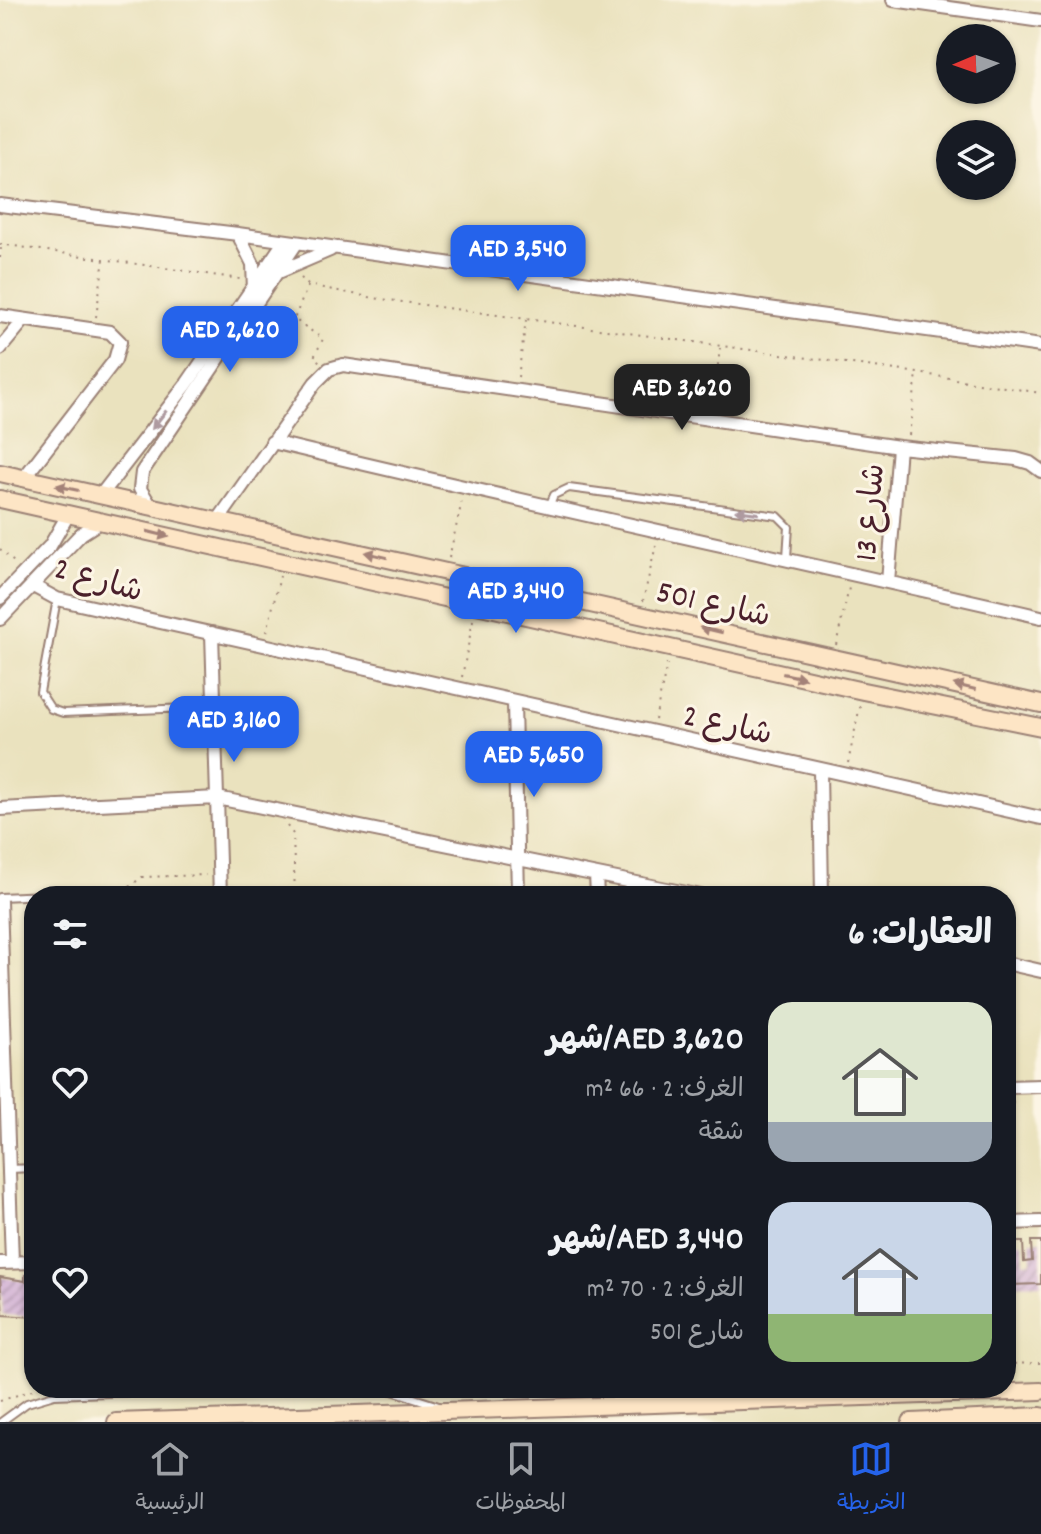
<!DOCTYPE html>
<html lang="ar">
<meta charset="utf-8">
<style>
:root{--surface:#171b24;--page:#20242c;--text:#f1f3f6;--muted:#9ea1a6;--line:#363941;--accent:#2563eb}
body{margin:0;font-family:Dekko,"Playpen Sans Arabic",sans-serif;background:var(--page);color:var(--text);direction:rtl;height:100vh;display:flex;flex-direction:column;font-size:30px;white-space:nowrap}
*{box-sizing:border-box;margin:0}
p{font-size:26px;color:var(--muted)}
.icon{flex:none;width:44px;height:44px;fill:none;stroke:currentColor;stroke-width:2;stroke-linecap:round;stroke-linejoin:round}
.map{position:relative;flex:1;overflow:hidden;direction:ltr}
.sheet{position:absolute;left:24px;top:886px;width:992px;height:512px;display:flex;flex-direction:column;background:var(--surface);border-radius:32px;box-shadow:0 2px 6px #0004;direction:rtl}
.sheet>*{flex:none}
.needle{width:52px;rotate:268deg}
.controls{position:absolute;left:936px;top:24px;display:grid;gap:16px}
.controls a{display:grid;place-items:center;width:80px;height:80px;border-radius:50%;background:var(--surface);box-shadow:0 2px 6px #0004;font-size:40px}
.price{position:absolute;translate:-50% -68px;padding:0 18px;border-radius:16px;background:var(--accent);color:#fff;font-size:26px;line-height:52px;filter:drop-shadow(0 2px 4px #0008)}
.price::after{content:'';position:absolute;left:50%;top:48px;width:24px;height:18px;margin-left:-12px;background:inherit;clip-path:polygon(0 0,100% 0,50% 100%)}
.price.current{background:#222;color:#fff}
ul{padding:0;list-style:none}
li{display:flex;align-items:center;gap:24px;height:200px;padding:0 24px}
li span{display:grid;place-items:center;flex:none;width:224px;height:160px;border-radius:24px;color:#555}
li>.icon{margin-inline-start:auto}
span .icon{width:96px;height:96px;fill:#fffc;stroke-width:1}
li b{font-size:34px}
h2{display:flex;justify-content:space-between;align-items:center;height:96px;padding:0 24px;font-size:34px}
.dock{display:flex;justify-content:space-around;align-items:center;height:112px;border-top:2px solid var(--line);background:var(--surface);font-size:22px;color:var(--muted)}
.dock a{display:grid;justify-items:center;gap:4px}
.dock .current{color:var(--accent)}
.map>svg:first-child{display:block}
.building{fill:url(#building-hatch)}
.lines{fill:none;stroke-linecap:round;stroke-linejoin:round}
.lane-casing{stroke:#9a8074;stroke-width:10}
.street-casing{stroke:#9a8074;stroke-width:16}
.secondary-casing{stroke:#9a8074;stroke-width:20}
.path{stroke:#9a8074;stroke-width:2;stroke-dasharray:2 6;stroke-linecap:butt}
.lane{stroke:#fff;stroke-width:6}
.street{stroke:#fff;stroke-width:12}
.secondary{stroke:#fde5c5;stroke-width:16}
.oneway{fill:#ae9aa0}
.oneway2{fill:#a48278}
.labels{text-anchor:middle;stroke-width:6;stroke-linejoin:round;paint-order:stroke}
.street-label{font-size:32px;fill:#4a1f2b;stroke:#fcf5e5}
</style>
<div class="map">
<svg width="1041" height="1422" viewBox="0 0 1041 1422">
<defs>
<pattern id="building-hatch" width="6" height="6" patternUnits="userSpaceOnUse" patternTransform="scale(2)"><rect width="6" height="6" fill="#d1b1d5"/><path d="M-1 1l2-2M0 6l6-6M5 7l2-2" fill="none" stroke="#ac8fad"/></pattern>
</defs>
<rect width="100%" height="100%" fill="#fcf5e5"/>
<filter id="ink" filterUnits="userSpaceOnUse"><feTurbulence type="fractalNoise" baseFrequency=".0125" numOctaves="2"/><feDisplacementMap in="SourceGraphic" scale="16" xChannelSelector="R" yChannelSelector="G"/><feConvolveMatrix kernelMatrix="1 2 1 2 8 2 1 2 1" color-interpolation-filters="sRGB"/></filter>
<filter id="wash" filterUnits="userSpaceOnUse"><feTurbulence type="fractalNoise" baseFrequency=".006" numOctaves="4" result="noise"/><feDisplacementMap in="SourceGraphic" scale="32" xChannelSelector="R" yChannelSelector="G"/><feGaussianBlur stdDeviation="1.8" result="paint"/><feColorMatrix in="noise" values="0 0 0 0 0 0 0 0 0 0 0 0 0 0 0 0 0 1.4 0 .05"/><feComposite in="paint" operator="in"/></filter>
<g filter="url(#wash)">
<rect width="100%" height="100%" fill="#eae2be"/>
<g id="blocks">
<path class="building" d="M 1031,1241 L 1041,1241 L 1041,1284 L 1006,1285 L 1008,1242 L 1023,1242 L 1024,1262 L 1032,1261 Z
M 34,1274 L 34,1317 L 3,1315 L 0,1277 L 25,1281 L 25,1275 Z"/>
</g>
</g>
<g filter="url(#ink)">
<use href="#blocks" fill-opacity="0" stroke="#9a8074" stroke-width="2"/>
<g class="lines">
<defs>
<path id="lane" d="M 549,506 L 554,495 L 569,488 L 778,516 L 789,527 L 787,557
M 57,599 L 40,692 L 51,709 L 63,713 L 214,707
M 33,895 L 34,919
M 0,897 L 116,892 L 128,896
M 9,1169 L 34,1168
M 383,1388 L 439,1406
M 1,1422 L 27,1403 L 54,1395 L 243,1388"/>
<path id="street" d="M 893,0 L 1041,21
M 0,205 L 238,234 L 1041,346
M 238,234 L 253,264 L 254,290
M 281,271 L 330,250
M 0,316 L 110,332 L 120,342 L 115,360 L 24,478
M 0,349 L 24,320
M 272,442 C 528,504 785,558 1041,617
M 101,495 L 186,385 L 284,242
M 150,505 L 140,489 L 142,472 L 296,244
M 219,519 L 315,383 L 329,369 L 343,365 L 899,447 L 1016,459 L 1030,463 L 1041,471
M 888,582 L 899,447
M 33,586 L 57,599 L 1041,818
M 0,598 L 50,546 L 69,513
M 0,619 L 81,534 L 101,521
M 212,633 L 220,896
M 514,702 L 518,896
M 820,770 L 822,896
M 0,809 L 217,798 L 701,896
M 596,875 L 597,896
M 0,901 L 12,1262
M 1006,963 L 1041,971
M 1006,1087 L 1041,1086
M 1006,1105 L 1006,1123
M 1006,1223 L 1041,1222
M 0,1263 L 34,1262"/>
<path id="secondary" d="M 0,473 L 1041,704
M 0,499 L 863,691 L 1041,727
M 116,1422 L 1041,1391
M 911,1422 L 1041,1416"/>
</defs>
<use href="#lane" class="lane-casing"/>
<use href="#street" class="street-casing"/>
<use href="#secondary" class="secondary-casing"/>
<path class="path" d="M 0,244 L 240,279
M 0,258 L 1,247
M 301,278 L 308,285 L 374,298 L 918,373 L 1041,393
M 308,286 L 294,319 L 323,339 L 314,357 L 320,362
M 96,317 L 104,259
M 518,377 L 526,320
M 713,405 L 720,348
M 909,435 L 917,374
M 0,549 L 16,564
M 449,558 L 462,501
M 643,601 L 656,545
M 267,632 L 280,576
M 836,645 L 849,588
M 462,677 L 473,620
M 655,720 L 667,664
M 848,763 L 860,706
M 287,826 L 293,834 L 295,896
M 129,887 L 142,877 L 206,875
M 1006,1364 L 1041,1363
M 0,1401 L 38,1388"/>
<use href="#lane" class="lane"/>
<use href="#street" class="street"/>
<use href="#secondary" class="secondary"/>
</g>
<defs><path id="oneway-solid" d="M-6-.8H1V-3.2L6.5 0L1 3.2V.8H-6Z" transform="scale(2)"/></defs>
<g class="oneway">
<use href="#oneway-solid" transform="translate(159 420) rotate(128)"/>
<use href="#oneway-solid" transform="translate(747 512) rotate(-172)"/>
</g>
<g class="oneway2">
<use href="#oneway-solid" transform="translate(67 488) rotate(-168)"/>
<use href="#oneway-solid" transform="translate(158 534) rotate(14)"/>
<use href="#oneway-solid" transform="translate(376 555) rotate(-167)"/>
<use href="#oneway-solid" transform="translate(711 630) rotate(-167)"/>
<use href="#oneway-solid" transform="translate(794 676) rotate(12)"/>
<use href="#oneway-solid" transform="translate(965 687) rotate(-167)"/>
</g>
</g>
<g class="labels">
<g class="street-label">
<text transform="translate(868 512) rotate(-85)" y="11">شارع 13</text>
<text transform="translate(99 578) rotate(16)" y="11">شارع 2</text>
<text transform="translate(714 602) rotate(13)" y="11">شارع 501</text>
<text transform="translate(728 723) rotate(13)" y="11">شارع 2</text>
</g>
</g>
</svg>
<div class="controls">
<a><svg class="needle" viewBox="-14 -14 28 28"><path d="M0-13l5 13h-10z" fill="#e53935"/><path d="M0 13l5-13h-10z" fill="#9ea1a6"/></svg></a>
<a><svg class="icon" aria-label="layers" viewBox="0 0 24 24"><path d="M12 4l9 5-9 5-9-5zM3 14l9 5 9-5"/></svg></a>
</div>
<b class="price" style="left:518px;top:293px">AED 3,540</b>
<b class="price" style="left:230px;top:374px">AED 2,620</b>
<b class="price current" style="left:682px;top:432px">AED 3,620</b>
<b class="price" style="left:516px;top:635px">AED 3,440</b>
<b class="price" style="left:234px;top:764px">AED 3,160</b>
<b class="price" style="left:534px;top:799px">AED 5,650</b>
<section class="sheet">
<h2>العقارات: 6<svg class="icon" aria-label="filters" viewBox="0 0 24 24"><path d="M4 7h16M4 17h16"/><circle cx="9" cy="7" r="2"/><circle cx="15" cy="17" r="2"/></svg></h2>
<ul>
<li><span style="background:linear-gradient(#dfe7d0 75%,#9aa5b1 0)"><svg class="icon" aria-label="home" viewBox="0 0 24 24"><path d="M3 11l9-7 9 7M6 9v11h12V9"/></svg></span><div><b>AED 3,620/شهر</b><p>الغرف: 2 · 66 m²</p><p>شقة</p></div><svg class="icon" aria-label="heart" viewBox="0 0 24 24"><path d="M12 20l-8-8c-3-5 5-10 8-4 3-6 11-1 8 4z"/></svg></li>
<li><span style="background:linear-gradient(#c9d6e8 70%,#8fb573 0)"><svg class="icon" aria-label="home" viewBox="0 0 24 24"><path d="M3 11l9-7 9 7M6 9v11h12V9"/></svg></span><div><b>AED 3,440/شهر</b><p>الغرف: 2 · 70 m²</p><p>شارع 501</p></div><svg class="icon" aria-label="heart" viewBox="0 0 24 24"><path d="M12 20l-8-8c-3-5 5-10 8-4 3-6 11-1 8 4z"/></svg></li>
</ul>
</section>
</div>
<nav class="dock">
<a class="current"><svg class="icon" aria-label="map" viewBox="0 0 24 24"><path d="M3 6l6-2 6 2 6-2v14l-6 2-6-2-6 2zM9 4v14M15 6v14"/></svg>الخريطة</a>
<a><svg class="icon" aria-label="saved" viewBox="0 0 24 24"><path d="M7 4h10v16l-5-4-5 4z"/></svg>المحفوظات</a>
<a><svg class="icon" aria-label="home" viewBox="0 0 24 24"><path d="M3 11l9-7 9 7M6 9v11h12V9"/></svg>الرئيسية</a>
</nav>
